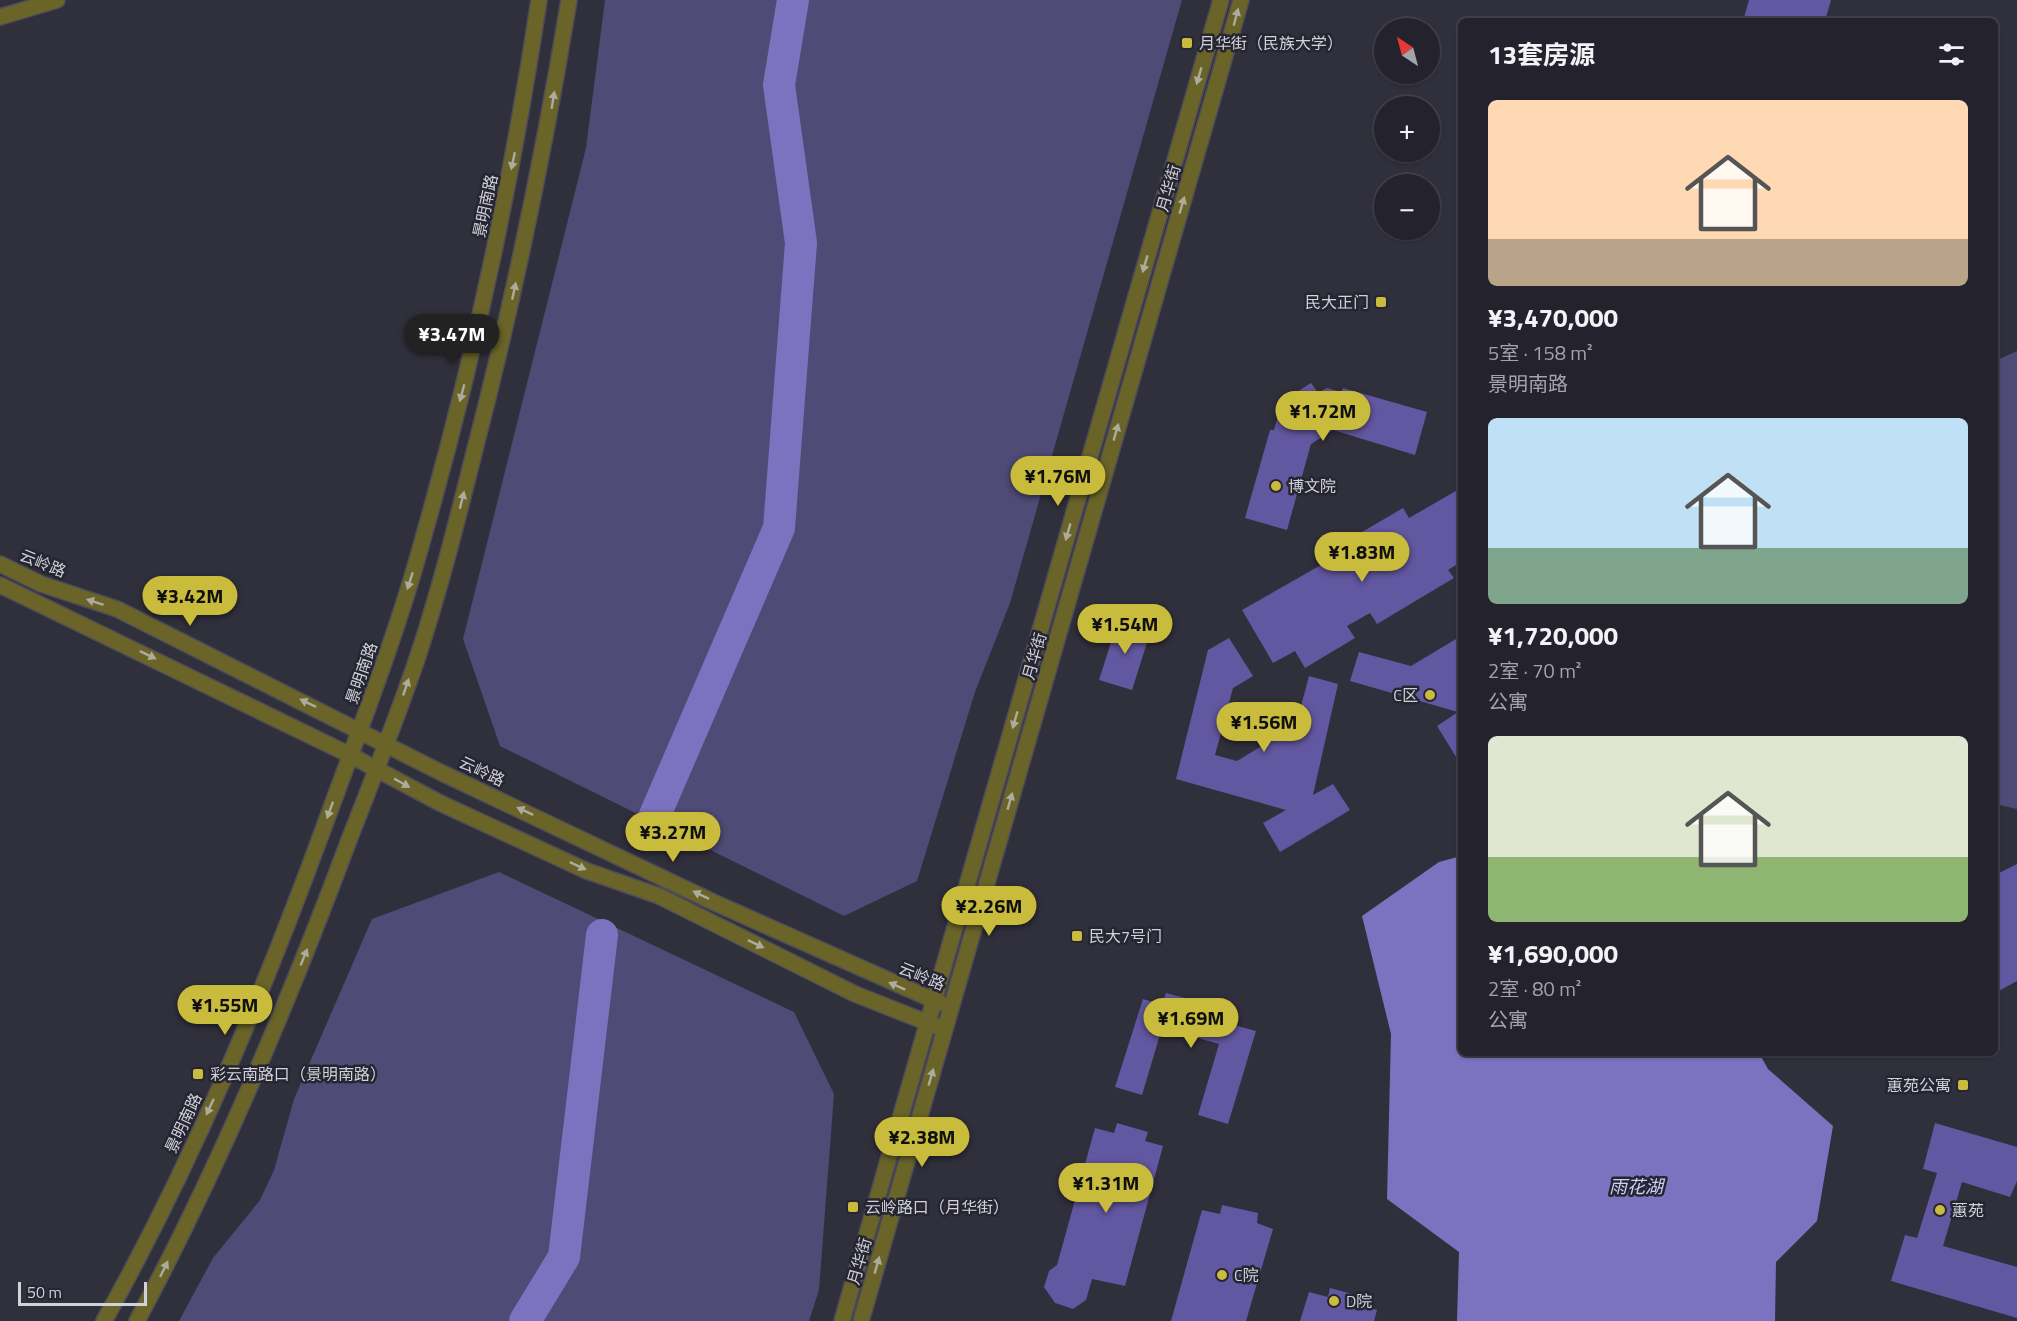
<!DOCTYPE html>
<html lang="zh">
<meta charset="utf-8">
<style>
:root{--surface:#24232d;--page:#302f39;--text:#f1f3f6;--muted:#a3a4aa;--line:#414049;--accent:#c9bb3b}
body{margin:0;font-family:"Titillium Web","Noto Sans SC",sans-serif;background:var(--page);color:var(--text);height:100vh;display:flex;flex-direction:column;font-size:22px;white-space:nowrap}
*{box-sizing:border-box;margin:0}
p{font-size:20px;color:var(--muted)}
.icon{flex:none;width:33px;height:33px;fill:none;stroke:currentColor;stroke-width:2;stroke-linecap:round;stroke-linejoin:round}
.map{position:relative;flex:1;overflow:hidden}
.drawer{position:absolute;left:1458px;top:18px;width:540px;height:1038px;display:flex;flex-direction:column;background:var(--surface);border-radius:9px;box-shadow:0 2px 4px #0004,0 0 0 2px var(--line)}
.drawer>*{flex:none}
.needle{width:39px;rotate:324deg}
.tools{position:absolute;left:1374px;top:18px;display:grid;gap:12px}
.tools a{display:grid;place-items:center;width:66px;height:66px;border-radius:50%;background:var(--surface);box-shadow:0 2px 4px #0004,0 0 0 2px var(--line);font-size:30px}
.scale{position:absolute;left:18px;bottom:15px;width:129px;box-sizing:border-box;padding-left:6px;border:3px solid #d1d1d9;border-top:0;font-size:16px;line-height:21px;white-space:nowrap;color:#d1d1d9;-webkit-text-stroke:4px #262532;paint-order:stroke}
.price{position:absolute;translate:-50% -51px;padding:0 14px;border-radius:21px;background:var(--accent);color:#111;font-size:20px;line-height:39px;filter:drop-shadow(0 2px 3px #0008)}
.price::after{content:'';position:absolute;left:50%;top:36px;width:18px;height:14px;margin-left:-9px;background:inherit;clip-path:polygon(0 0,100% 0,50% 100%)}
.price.selected{background:#222;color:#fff}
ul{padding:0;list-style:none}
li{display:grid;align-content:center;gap:12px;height:318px;padding:0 30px}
li span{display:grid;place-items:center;height:186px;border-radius:9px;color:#555}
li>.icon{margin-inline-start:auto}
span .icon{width:108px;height:108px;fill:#fffc;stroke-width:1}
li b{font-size:26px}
h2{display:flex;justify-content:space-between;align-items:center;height:72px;padding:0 30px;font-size:26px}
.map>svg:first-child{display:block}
.green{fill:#4f4a76}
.water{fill:#7d72bf}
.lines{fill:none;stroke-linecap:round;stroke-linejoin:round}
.river{stroke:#7d72bf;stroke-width:32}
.building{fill:#6257a1}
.minor-casing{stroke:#4d4c58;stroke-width:18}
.tertiary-casing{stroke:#4d4c58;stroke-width:18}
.minor{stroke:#6a6429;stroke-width:15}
.tertiary{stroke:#6a6429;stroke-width:15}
.oneway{fill:#adab9b}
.poi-dot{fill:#c9bb3b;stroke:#262532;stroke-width:2}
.labels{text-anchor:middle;stroke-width:5;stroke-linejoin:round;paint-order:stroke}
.poi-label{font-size:16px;fill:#d1d1d9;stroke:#262532;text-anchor:start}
.street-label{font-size:16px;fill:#d1d1d9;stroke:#262532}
.water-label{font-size:18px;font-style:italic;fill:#d1cef8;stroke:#262532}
</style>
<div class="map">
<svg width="2017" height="1321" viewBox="0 0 2017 1321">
<rect width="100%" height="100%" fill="#302f3c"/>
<path class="green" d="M 605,0 L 1182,0 L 1010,603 L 975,692 L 917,881 L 844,916 L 500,746 L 463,639 L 586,148 Z
M 2017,351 L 2017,809 L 1995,804 L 1995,361 Z
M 499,872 L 794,1012 L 834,1094 L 819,1290 L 809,1321 L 179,1321 L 213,1258 L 260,1200 L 274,1170 L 294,1099 L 372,919 Z"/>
<path class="water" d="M 1461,856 L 1461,1053 L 1759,1053 L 1768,1069 L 1833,1126 L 1817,1221 L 1776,1262 L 1775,1321 L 1457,1321 L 1459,1252 L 1387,1199 L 1391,1034 L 1362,916 L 1439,862 Z"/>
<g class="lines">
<path class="river" d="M 652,822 L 779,528 L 801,243 L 779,85 L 793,0
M 525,1321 L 564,1257 L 602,935"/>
</g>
<path class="building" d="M 1749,0 L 1831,0 L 1825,21 L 1743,21 Z
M 1311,383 L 1318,393 L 1327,388 L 1341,392 L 1343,388 L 1427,412 L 1415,455 L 1333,430 L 1311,444 L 1287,530 L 1245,518 L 1270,430 L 1274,430 L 1278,416 L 1286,411 L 1281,402 Z
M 1461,488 L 1461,562 L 1448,570 L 1454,578 L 1377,624 L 1370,613 L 1347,626 L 1355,638 L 1305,668 L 1295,651 L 1273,663 L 1242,610 L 1349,549 L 1345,542 L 1403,508 L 1409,518 Z
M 1118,620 L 1151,630 L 1132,690 L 1099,680 Z
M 1461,636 L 1461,765 L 1437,726 L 1458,712 L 1350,681 L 1359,652 L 1411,666 Z
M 1229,638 L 1253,676 L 1233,688 L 1215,755 L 1237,761 L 1296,725 L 1309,676 L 1338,684 L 1313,795 L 1333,784 L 1350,810 L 1280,852 L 1263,823 L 1286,810 L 1176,779 L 1208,650 Z
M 2017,864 L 2017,981 L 1995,993 L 1995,875 Z
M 1166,993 L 1237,1012 L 1234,1025 L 1256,1031 L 1228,1124 L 1198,1115 L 1219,1044 L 1162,1028 L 1142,1095 L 1115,1087 L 1143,999 L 1162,1005 Z
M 1117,1123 L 1148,1132 L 1145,1141 L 1163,1146 L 1125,1286 L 1092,1279 L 1086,1300 L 1073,1309 L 1055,1303 L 1044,1287 L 1049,1271 L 1057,1265 L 1095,1128 L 1114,1133 Z
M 1935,1123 L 2017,1147 L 2017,1181 L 2010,1197 L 1962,1182 L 1943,1246 L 2017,1267 L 2017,1318 L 1891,1281 L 1905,1235 L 1917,1238 L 1937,1173 L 1923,1169 Z
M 1222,1205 L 1258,1213 L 1257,1223 L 1273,1229 L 1246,1321 L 1171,1321 L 1202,1210 L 1220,1214 Z
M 1330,1288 L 1364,1297 L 1361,1306 L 1377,1310 L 1374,1321 L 1300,1321 L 1309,1292 L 1328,1297 Z"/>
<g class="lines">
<defs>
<path id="minor" d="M 0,17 L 57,0"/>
<path id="tertiary" d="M 0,564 L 41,584 L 117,609 L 440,772 L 713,902 L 940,1003
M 0,585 L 350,755 L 440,803 L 587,871 L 659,896 L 855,994 L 936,1026
M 104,1321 C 192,1164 262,996 324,827 C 359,731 397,635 424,535 C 474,359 512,181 539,0
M 137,1321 C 220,1166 288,1004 349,840 C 373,779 397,718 418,656 C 440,589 457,521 474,453 C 513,303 544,153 569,0
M 842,1321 L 1221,0
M 861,1321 L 1241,0"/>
</defs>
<use href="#minor" class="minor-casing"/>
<use href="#tertiary" class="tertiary-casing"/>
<use href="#minor" class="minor"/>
<use href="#tertiary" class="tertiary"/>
</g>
<defs><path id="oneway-solid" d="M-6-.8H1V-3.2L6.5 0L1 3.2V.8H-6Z" transform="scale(1.5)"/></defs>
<g class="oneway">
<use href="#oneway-solid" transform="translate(1236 17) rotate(-75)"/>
<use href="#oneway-solid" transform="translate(1199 76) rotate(106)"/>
<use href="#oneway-solid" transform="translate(553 100) rotate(-81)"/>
<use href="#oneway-solid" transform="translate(513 161) rotate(102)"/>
<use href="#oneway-solid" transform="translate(1182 205) rotate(-74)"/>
<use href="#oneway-solid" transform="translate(1145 264) rotate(106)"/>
<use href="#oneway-solid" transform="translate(514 291) rotate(-78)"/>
<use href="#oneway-solid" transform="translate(462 393) rotate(105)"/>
<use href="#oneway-solid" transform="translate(1116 432) rotate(-74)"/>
<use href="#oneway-solid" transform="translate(462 500) rotate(-76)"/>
<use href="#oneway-solid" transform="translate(1068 532) rotate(106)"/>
<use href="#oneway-solid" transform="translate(410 581) rotate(108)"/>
<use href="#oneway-solid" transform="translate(95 602) rotate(-162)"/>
<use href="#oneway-solid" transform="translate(148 655) rotate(26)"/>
<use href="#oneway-solid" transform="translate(406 687) rotate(-71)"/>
<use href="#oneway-solid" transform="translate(308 703) rotate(-154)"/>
<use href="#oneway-solid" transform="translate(1015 720) rotate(106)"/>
<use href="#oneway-solid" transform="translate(402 783) rotate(29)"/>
<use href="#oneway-solid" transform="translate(1010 801) rotate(-74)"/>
<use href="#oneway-solid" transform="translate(330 810) rotate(110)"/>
<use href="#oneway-solid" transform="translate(525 811) rotate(-155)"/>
<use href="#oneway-solid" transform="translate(578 866) rotate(25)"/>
<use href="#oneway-solid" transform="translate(701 895) rotate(-154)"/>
<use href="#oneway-solid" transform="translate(756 944) rotate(26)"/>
<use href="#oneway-solid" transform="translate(304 957) rotate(-68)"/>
<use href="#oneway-solid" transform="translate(897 986) rotate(-156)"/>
<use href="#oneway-solid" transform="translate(931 1077) rotate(-74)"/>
<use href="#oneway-solid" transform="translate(210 1107) rotate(115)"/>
<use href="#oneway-solid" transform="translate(877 1265) rotate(-74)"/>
<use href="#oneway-solid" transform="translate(164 1269) rotate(-64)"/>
</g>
<g class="poi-dot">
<rect x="1181" y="37" width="12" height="12" rx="3"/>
<rect x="1375" y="296" width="12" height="12" rx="3"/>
<circle cx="1276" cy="486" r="6"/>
<circle cx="1430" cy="695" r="6"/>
<rect x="1071" y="930" width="12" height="12" rx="3"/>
<rect x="192" y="1068" width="12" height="12" rx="3"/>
<rect x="1957" y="1079" width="12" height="12" rx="3"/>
<rect x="847" y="1201" width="12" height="12" rx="3"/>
<circle cx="1940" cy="1210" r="6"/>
<circle cx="1222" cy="1275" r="6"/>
<circle cx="1334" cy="1301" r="6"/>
</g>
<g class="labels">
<g class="poi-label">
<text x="1199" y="49">月华街（民族大学）</text>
<text x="1369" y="308" text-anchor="end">民大正门</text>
<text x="1288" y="492">博文院</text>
<text x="1418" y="701" text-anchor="end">C区</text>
<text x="1089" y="942">民大7号门</text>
<text x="210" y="1080">彩云南路口（景明南路）</text>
<text x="1951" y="1091" text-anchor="end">蕙苑公寓</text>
<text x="865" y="1213">云岭路口（月华街）</text>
<text x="1952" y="1216">蕙苑</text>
<text x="1234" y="1281">C院</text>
<text x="1346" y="1307">D院</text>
</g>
<g class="street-label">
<text transform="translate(1168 188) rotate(-74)" y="6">月华街</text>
<text transform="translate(485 206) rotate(-78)" y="6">景明南路</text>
<text transform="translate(43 563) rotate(22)" y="6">云岭路</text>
<text transform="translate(1034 656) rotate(-74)" y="6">月华街</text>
<text transform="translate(361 673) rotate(-71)" y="6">景明南路</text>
<text transform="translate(482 771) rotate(25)" y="6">云岭路</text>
<text transform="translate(922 976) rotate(22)" y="6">云岭路</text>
<text transform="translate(183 1123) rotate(-65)" y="6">景明南路</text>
<text transform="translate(859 1261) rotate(-74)" y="6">月华街</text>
</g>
<g class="water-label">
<text x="1636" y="1193">雨花湖</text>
</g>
</g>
</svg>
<div class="tools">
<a><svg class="needle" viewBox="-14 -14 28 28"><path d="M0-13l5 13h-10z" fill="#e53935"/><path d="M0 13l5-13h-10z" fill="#a3a4aa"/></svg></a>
<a>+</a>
<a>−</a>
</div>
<div class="scale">50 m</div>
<b class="price selected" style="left:452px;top:365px">¥3.47M</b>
<b class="price" style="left:1323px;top:442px">¥1.72M</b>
<b class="price" style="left:1058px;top:507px">¥1.76M</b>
<b class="price" style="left:1362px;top:583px">¥1.83M</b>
<b class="price" style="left:190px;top:627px">¥3.42M</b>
<b class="price" style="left:1125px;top:655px">¥1.54M</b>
<b class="price" style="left:1264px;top:753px">¥1.56M</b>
<b class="price" style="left:673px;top:863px">¥3.27M</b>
<b class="price" style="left:989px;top:937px">¥2.26M</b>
<b class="price" style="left:225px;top:1036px">¥1.55M</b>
<b class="price" style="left:1191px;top:1049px">¥1.69M</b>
<b class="price" style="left:922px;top:1168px">¥2.38M</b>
<b class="price" style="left:1106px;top:1214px">¥1.31M</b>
<section class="drawer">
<h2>13套房源<svg class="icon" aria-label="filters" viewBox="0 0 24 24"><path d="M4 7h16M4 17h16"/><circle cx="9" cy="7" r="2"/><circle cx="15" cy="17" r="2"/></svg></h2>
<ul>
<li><span style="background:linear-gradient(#ffd9b3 75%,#b9a48a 0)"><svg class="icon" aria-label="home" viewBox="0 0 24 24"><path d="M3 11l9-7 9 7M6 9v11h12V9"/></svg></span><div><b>¥3,470,000</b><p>5室 · 158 m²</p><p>景明南路</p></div></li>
<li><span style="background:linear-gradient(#bfe0f5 70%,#7fa58c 0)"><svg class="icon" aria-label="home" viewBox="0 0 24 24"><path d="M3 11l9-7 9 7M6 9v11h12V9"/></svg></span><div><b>¥1,720,000</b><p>2室 · 70 m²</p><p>公寓</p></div></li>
<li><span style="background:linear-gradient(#dfe7d0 65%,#8fb573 0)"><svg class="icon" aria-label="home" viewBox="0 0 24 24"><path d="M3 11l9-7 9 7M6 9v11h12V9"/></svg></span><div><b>¥1,690,000</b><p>2室 · 80 m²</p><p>公寓</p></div></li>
</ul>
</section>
</div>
